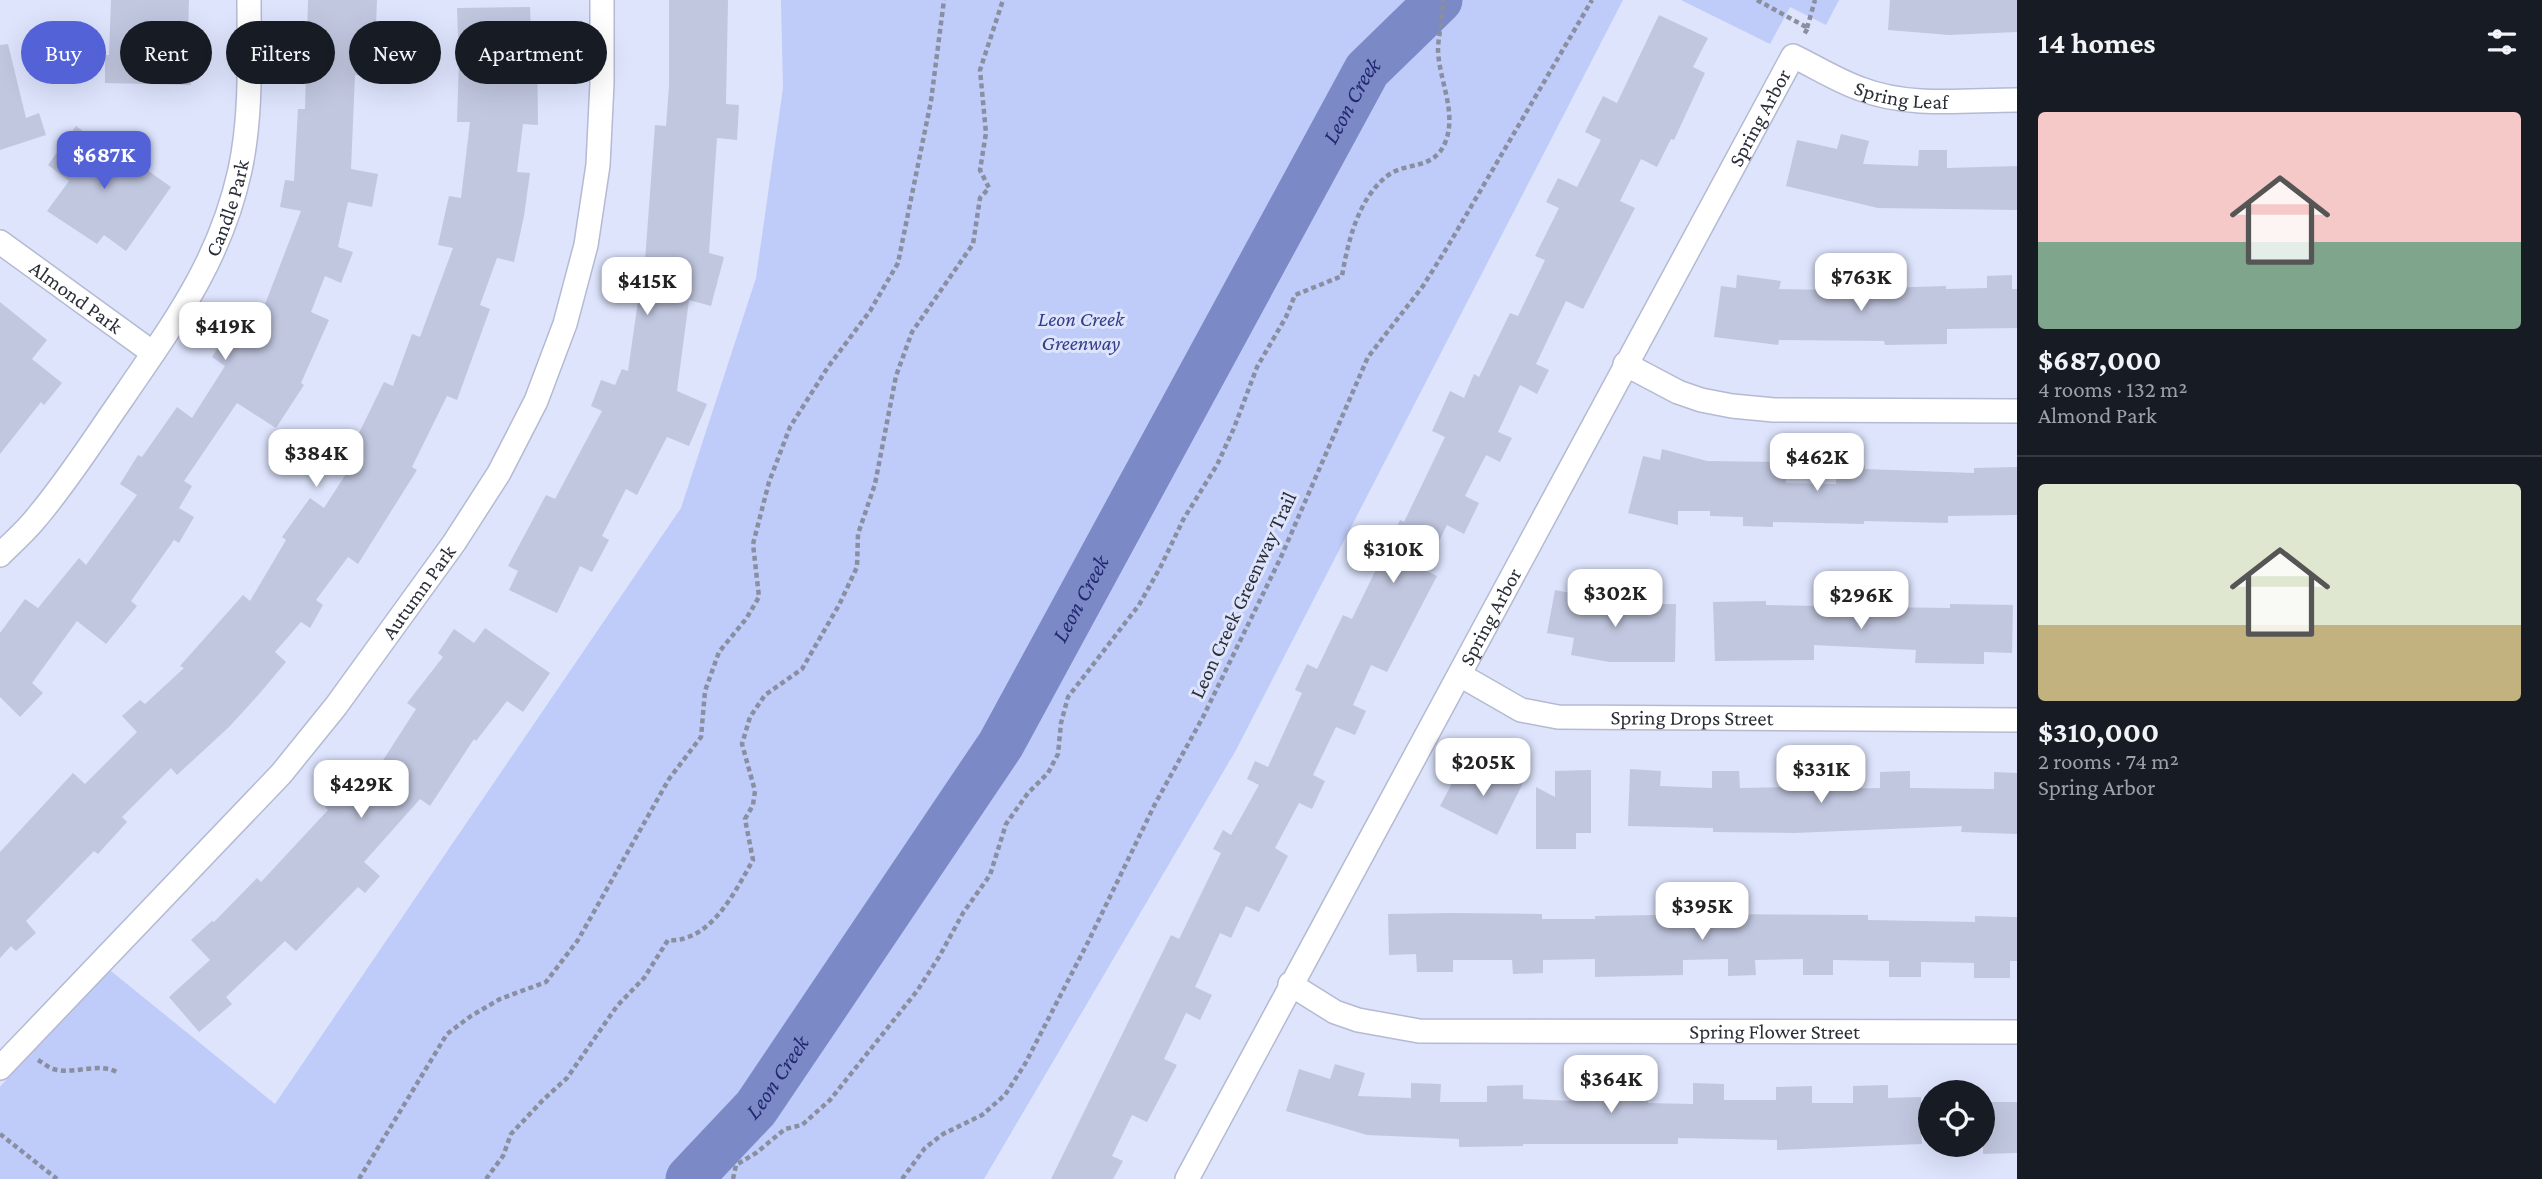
<!DOCTYPE html>
<meta charset="utf-8">
<style>
:root{--surface:#171b24;--page:#20242c;--text:#f1f3f6;--muted:#9ea1a6;--line:#363941;--accent:#5462d8}
body{margin:0;font-family:"Crimson Pro",serif;background:var(--page);color:var(--text);height:100vh;display:flex;flex-direction:column;font-size:26px;white-space:nowrap}
*{box-sizing:border-box;margin:0}
p{font-size:23px;color:var(--muted)}
.icon{flex:none;width:38px;height:38px;fill:none;stroke:currentColor;stroke-width:2;stroke-linecap:round;stroke-linejoin:round}
.map{position:relative;flex:1;overflow:hidden}
.sheet{display:flex;flex-direction:column;background:var(--surface);width:525px}
.sheet>*{flex:none}
.hud{position:absolute;left:21px;top:21px;width:665px;height:63px;display:flex;gap:14px}
.tools{position:absolute;left:1918px;top:1080px;display:grid;gap:14px}
.tools a{display:grid;place-items:center;width:77px;height:77px;border-radius:50%;background:var(--surface);box-shadow:0 7px 28px #0002;font-size:35px}
.price{position:absolute;translate:-50% -60px;padding:0 16px;border-radius:14px;background:#fff;color:#222;font-size:23px;line-height:46px;filter:drop-shadow(0 2px 4px #0008)}
.price::after{content:'';position:absolute;left:50%;top:42px;width:21px;height:16px;margin-left:-10px;background:inherit;clip-path:polygon(0 0,100% 0,50% 100%)}
.price.on{background:var(--accent);color:#fff}
ul{padding:0;list-style:none}
li{display:grid;align-content:center;gap:14px;height:371px;padding:0 21px}
li+li{border-top:2px solid var(--line)}
li span{display:grid;place-items:center;height:217px;border-radius:7px;color:#555}
li>.icon{margin-inline-start:auto}
span .icon{width:126px;height:126px;fill:#fffc;stroke-width:1}
li b{font-size:30px}
h2{display:flex;justify-content:space-between;align-items:center;height:84px;padding:0 21px;font-size:30px}
.pill{padding:0 24px;border-radius:32px;background:var(--surface);box-shadow:0 7px 28px #0002;font-size:24px;line-height:63px}
.pill.on{background:var(--accent);color:#fff}
main{display:flex;flex:1;min-height:0}
.map>svg:first-child{display:block}
.green{fill:#bfcbf9}
.lines{fill:none;stroke-linecap:round;stroke-linejoin:round}
.river{stroke:#7b89c6;stroke-width:47}
.building{fill:#c1c7df}
.street-casing{stroke:#b4bad2;stroke-width:26}
.path{stroke:#898fa0;stroke-width:4.5;stroke-dasharray:5 3.5;stroke-linecap:butt}
.street{stroke:#fff;stroke-width:23}
.labels{text-anchor:middle;stroke-width:6;stroke-linejoin:round;paint-order:stroke}
.street-label{font-size:21px;fill:#2b2e37;stroke:#dde4fc}
.park-label{font-size:21px;font-style:italic;fill:#343d87;stroke:#dde4fc}
.water-label{font-size:23px;font-style:italic;fill:#232871;stroke:#dde4fc}
</style>
<main>
<div class="map">
<svg width="2017" height="1179" viewBox="0 0 2017 1179">
<rect width="100%" height="100%" fill="#dde4fc"/>
<path class="green" d="M 781,0 L 1623,0 L 1236,750 L 984,1179 L 0,1179 L 0,1087 L 106,967 L 275,1104 L 681,508 L 756,278 L 783,88 Z
M 1681,0 L 1839,0 L 1826,25 L 1790,7 L 1770,44 Z"/>
<g class="lines">
<path class="river" id="s1" d="M 689,1179 L 756,1108 L 1001,744 L 1367,70 L 1439,0"/>
</g>
<path class="building" d="M 111,0 L 189,0 L 188,34 L 193,35 L 191,85 L 105,83 L 105,55 L 109,55 Z
M 308,0 L 377,0 L 375,53 L 360,52 L 359,75 L 355,75 L 351,169 L 378,174 L 372,207 L 348,202 L 338,247 L 353,252 L 341,283 L 325,276 L 311,312 L 329,320 L 301,383 L 304,385 L 276,428 L 237,403 L 184,481 L 192,486 L 179,508 L 194,517 L 179,543 L 174,540 L 131,601 L 137,606 L 106,644 L 77,621 L 32,683 L 43,693 L 20,717 L 0,697 L 0,633 L 25,599 L 38,608 L 79,558 L 86,565 L 137,495 L 120,484 L 138,455 L 142,457 L 177,407 L 192,418 L 225,366 L 212,357 L 231,327 L 242,303 L 262,312 L 301,211 L 280,207 L 285,180 L 294,181 L 298,109 L 305,109 Z
M 669,0 L 728,0 L 726,104 L 739,105 L 737,140 L 717,138 L 709,253 L 724,257 L 711,306 L 689,300 L 677,391 L 707,404 L 689,446 L 667,437 L 637,495 L 626,489 L 602,536 L 609,540 L 592,572 L 580,566 L 557,613 L 509,590 L 518,571 L 508,566 L 546,495 L 555,499 L 602,411 L 591,406 L 601,380 L 615,385 L 622,369 L 628,371 L 640,287 L 631,285 L 637,259 L 645,261 L 655,125 L 666,126 L 669,86 Z
M 1890,0 L 2017,0 L 2017,32 L 1949,35 L 1888,30 Z
M 530,7 L 531,35 L 537,35 L 538,125 L 523,124 L 517,172 L 530,173 L 524,216 L 514,262 L 497,258 L 480,305 L 490,309 L 457,400 L 447,396 L 412,467 L 417,470 L 358,564 L 348,557 L 316,600 L 323,605 L 310,628 L 301,622 L 275,652 L 286,662 L 260,693 L 229,727 L 177,775 L 171,768 L 122,817 L 127,822 L 98,854 L 94,851 L 26,921 L 36,933 L 16,951 L 11,946 L 0,958 L 0,852 L 73,773 L 85,784 L 137,732 L 122,716 L 140,700 L 145,704 L 184,668 L 180,666 L 243,595 L 250,601 L 286,540 L 282,537 L 310,498 L 324,508 L 351,466 L 336,457 L 354,430 L 359,433 L 384,382 L 393,386 L 412,334 L 420,337 L 453,248 L 438,245 L 449,196 L 461,198 L 470,122 L 457,122 L 459,59 L 457,8 Z
M 1659,15 L 1708,38 L 1693,67 L 1705,73 L 1674,140 L 1671,139 L 1657,167 L 1641,159 L 1620,201 L 1635,208 L 1619,239 L 1583,309 L 1566,301 L 1536,364 L 1549,370 L 1537,394 L 1520,385 L 1498,432 L 1512,438 L 1500,462 L 1486,455 L 1465,496 L 1479,503 L 1464,534 L 1447,525 L 1425,570 L 1437,576 L 1387,672 L 1371,665 L 1353,705 L 1366,711 L 1355,735 L 1336,727 L 1313,775 L 1325,781 L 1312,809 L 1299,803 L 1275,848 L 1288,856 L 1259,912 L 1246,906 L 1231,938 L 1220,933 L 1195,987 L 1212,995 L 1200,1020 L 1186,1013 L 1164,1059 L 1177,1065 L 1147,1122 L 1132,1115 L 1112,1156 L 1123,1161 L 1113,1179 L 1051,1179 L 1171,935 L 1179,939 L 1221,853 L 1213,849 L 1223,830 L 1231,835 L 1259,785 L 1247,779 L 1255,761 L 1268,767 L 1302,693 L 1295,690 L 1307,664 L 1317,669 L 1343,615 L 1352,619 L 1400,520 L 1404,522 L 1445,437 L 1432,431 L 1450,391 L 1464,398 L 1474,374 L 1479,377 L 1510,313 L 1518,316 L 1545,260 L 1535,256 L 1559,208 L 1546,202 L 1558,178 L 1577,187 L 1601,140 L 1585,132 L 1603,96 L 1617,103 Z
M 8,44 L 26,118 L 39,113 L 46,135 L 0,150 L 0,45 Z
M 76,126 L 125,162 L 129,157 L 171,187 L 126,251 L 104,235 L 97,244 L 47,211 L 69,181 L 48,165 Z
M 1841,134 L 1869,141 L 1863,164 L 1918,166 L 1919,150 L 1947,150 L 1947,168 L 2017,166 L 2017,210 L 1878,208 L 1786,186 L 1797,140 L 1837,149 Z
M 1737,275 L 1781,281 L 1779,289 L 1883,291 L 1883,288 L 1946,286 L 1946,289 L 1987,288 L 1987,276 L 2012,275 L 2012,289 L 2017,289 L 2017,328 L 1947,329 L 1947,344 L 1885,345 L 1884,341 L 1779,340 L 1778,345 L 1714,337 L 1721,286 L 1736,288 Z
M 0,302 L 47,340 L 32,359 L 62,383 L 44,405 L 41,402 L 0,454 Z
M 1662,449 L 1707,461 L 1786,462 L 1786,483 L 1836,484 L 1837,464 L 1865,465 L 1865,469 L 1974,473 L 1974,468 L 2017,467 L 2017,515 L 1948,516 L 1948,523 L 1864,521 L 1864,524 L 1773,522 L 1773,527 L 1743,526 L 1743,517 L 1710,516 L 1710,511 L 1678,511 L 1678,525 L 1628,513 L 1643,456 L 1660,460 Z
M 1555,590 L 1628,604 L 1676,604 L 1675,662 L 1609,662 L 1571,655 L 1574,638 L 1547,633 Z
M 1766,601 L 1766,605 L 1878,607 L 1950,608 L 1950,604 L 2013,605 L 2012,653 L 1984,652 L 1984,664 L 1915,663 L 1916,650 L 1814,645 L 1814,660 L 1715,661 L 1713,602 Z
M 485,628 L 550,673 L 523,712 L 507,701 L 476,741 L 474,739 L 430,806 L 420,799 L 364,862 L 380,876 L 365,893 L 358,887 L 296,951 L 285,941 L 226,997 L 232,1004 L 199,1032 L 169,997 L 210,960 L 191,940 L 212,921 L 214,922 L 257,878 L 261,882 L 328,810 L 325,807 L 340,791 L 355,804 L 416,709 L 407,703 L 443,657 L 438,653 L 454,629 L 474,643 Z
M 1461,766 L 1492,781 L 1499,768 L 1524,781 L 1497,835 L 1440,806 Z
M 1630,769 L 1661,771 L 1660,786 L 1712,788 L 1712,771 L 1739,771 L 1740,788 L 1793,787 L 1793,771 L 1829,770 L 1829,789 L 1880,788 L 1880,772 L 1910,771 L 1910,788 L 1994,789 L 1994,772 L 2017,773 L 2017,834 L 1961,832 L 1962,826 L 1794,833 L 1713,832 L 1713,828 L 1628,826 Z
M 1591,770 L 1591,833 L 1576,833 L 1576,849 L 1536,849 L 1536,787 L 1555,797 L 1555,771 Z
M 1452,913 L 1542,914 L 1542,919 L 1595,919 L 1595,916 L 1711,914 L 1868,915 L 1868,920 L 1975,922 L 1975,916 L 2017,917 L 2017,961 L 2010,961 L 2010,978 L 1974,978 L 1974,963 L 1921,962 L 1921,977 L 1889,977 L 1889,961 L 1833,960 L 1833,975 L 1803,975 L 1803,959 L 1755,960 L 1756,975 L 1728,976 L 1728,959 L 1683,960 L 1683,975 L 1595,977 L 1595,959 L 1543,960 L 1543,973 L 1513,974 L 1512,960 L 1453,960 L 1453,972 L 1417,972 L 1416,954 L 1389,955 L 1388,914 Z
M 1335,1064 L 1365,1073 L 1358,1096 L 1411,1098 L 1411,1083 L 1441,1084 L 1440,1102 L 1487,1102 L 1487,1086 L 1523,1085 L 1523,1099 L 1575,1101 L 1575,1084 L 1618,1085 L 1618,1081 L 1648,1082 L 1648,1103 L 1693,1104 L 1693,1083 L 1724,1084 L 1724,1100 L 1776,1100 L 1776,1087 L 1812,1086 L 1812,1103 L 1853,1103 L 1853,1086 L 1888,1085 L 1888,1098 L 1921,1097 L 1922,1144 L 1777,1150 L 1777,1140 L 1678,1138 L 1678,1144 L 1523,1144 L 1523,1146 L 1459,1147 L 1459,1139 L 1367,1135 L 1286,1111 L 1299,1069 L 1330,1079 Z
M 1983,1102 L 2017,1102 L 2017,1153 L 1983,1154 Z"/>
<g class="lines">
<defs>
<g id="street">
<path id="s2" d="M 0,242 L 153,353"/>
<path d="M 1625,364 L 1678,392 L 1701,400 L 1732,406 L 1774,410 L 2017,411"/>
<path id="s3" d="M 0,555 C 12,543 26,531 37,517 C 69,479 96,436 124,396 C 175,321 220,261 240,170 C 252,114 249,57 249,0"/>
<path id="s4" d="M 1460,675 L 1521,710 L 1558,717 L 2017,720"/>
<path id="s5" d="M 1290,984 L 1335,1012 L 1358,1020 L 1419,1031 L 2017,1032"/>
<path id="s6" d="M 0,1068 L 281,774 L 336,706 L 454,543 L 499,473 L 536,401 L 565,324 L 586,245 L 598,165 L 602,83 L 602,0"/>
<path id="s7" d="M 1187,1179 L 1793,56 C 1816,67 1838,81 1861,89 C 1910,108 1966,100 2017,100"/>
</g>
</defs>
<use href="#street" class="street-casing"/>
<path class="path" d="M 1757,0 L 1808,28 L 1803,36
M 1807,28 L 1815,0
M 38,1060 C 43,1063 49,1068 53,1069 C 75,1075 96,1062 117,1072
M 0,1134 L 57,1179
M 359,1179 L 447,1034 L 471,1016 L 500,999 L 546,982 L 578,940 L 669,779 L 701,737 L 705,691 L 719,652 L 746,619 L 759,597 L 753,544 L 769,482 L 790,427 L 828,367 L 870,311 L 898,263 L 931,101 L 944,0
M 486,1179 L 503,1156 L 511,1134 L 543,1100 L 567,1078 L 617,1006 L 644,978 L 668,940 C 710,943 735,892 753,860 L 745,819 L 753,805 L 755,791 L 742,744 L 750,717 L 765,695 L 802,669 L 839,605 L 857,567 L 858,534 L 875,484 L 896,376 L 912,332 L 973,244 L 980,198 L 989,188 L 980,170 L 986,133 L 980,70 L 1003,0
M 733,1179 L 736,1165 L 756,1153 L 785,1129 L 802,1125 L 830,1100 L 917,991 L 939,957 L 963,913 L 990,875 L 1006,824 L 1028,793 L 1048,773 L 1058,754 L 1061,723 L 1068,697 L 1139,605 L 1161,566 L 1183,520 L 1217,465 L 1234,428 L 1257,367 L 1286,317 L 1295,295 L 1342,276 C 1348,241 1358,199 1387,176 C 1406,161 1433,171 1445,143 C 1458,112 1438,79 1438,48 C 1439,32 1443,16 1443,0
M 902,1179 L 925,1148 L 943,1134 L 982,1115 L 1005,1095 L 1025,1064 L 1088,942 L 1155,804 L 1203,717 L 1281,557 L 1368,357 L 1423,286 L 1448,246 L 1592,0"/>
<use href="#street" class="street"/>
</g>
<g class="labels">
<g class="street-label">
<text dy="7" stroke="none"><textPath href="#s7" startOffset="1393">Spring Leaf</textPath></text>
<text dy="7" stroke="none"><textPath href="#s7" startOffset="1206">Spring Arbor</textPath></text>
<text dy="7" stroke="none"><textPath href="#s3" startOffset="418">Candle Park</textPath></text>
<text dy="7" stroke="none"><textPath href="#s2" startOffset="94">Almond Park</textPath></text>
<text dy="7" stroke="none"><textPath href="#s6" startOffset="635">Autumn Park</textPath></text>
<text transform="translate(1243 595) rotate(-65)" y="7">Leon Creek Greenway Trail</text>
<text dy="7" stroke="none"><textPath href="#s7" startOffset="639">Spring Arbor</textPath></text>
<text dy="7" stroke="none"><textPath href="#s4" startOffset="242">Spring Drops Street</textPath></text>
<text dy="7" stroke="none"><textPath href="#s5" startOffset="495">Spring Flower Street</textPath></text>
</g>
<g class="park-label">
<text x="1081" y="326">Leon Creek<tspan x="1081" dy="24">Greenway</tspan></text>
</g>
<g class="water-label">
<text dy="8" stroke="none"><textPath href="#s1" startOffset="1269">Leon Creek</textPath></text>
<text dy="8" stroke="none"><textPath href="#s1" startOffset="702">Leon Creek</textPath></text>
<text dy="8" stroke="none"><textPath href="#s1" startOffset="135">Leon Creek</textPath></text>
</g>
</g>
</svg>
<div class="tools">
<a><svg class="icon" aria-label="locate" viewBox="0 0 24 24"><circle cx="12" cy="12" r="6"/><path d="M12 2v4M12 18v4M2 12h4M18 12h4"/></svg></a>
</div>
<b class="price on" style="left:104px;top:191px">$687K</b>
<b class="price" style="left:1861px;top:313px">$763K</b>
<b class="price" style="left:647px;top:317px">$415K</b>
<b class="price" style="left:225px;top:362px">$419K</b>
<b class="price" style="left:316px;top:489px">$384K</b>
<b class="price" style="left:1817px;top:493px">$462K</b>
<b class="price" style="left:1393px;top:585px">$310K</b>
<b class="price" style="left:1615px;top:629px">$302K</b>
<b class="price" style="left:1861px;top:631px">$296K</b>
<b class="price" style="left:1483px;top:798px">$205K</b>
<b class="price" style="left:1821px;top:805px">$331K</b>
<b class="price" style="left:361px;top:820px">$429K</b>
<b class="price" style="left:1702px;top:942px">$395K</b>
<b class="price" style="left:1611px;top:1115px">$364K</b>
<div class="hud">
<a class="pill on">Buy</a>
<a class="pill">Rent</a>
<a class="pill">Filters</a>
<a class="pill">New</a>
<a class="pill">Apartment</a>
</div>
</div>
<section class="sheet">
<h2>14 homes<svg class="icon" aria-label="filters" viewBox="0 0 24 24"><path d="M4 7h16M4 17h16"/><circle cx="9" cy="7" r="2"/><circle cx="15" cy="17" r="2"/></svg></h2>
<ul>
<li><span style="background:linear-gradient(#f6c9c9 60%,#7fa58c 0)"><svg class="icon" aria-label="home" viewBox="0 0 24 24"><path d="M3 11l9-7 9 7M6 9v11h12V9"/></svg></span><div><b>$687,000</b><p>4 rooms · 132 m²</p><p>Almond Park</p></div></li>
<li><span style="background:linear-gradient(#dfe7d0 65%,#c2b280 0)"><svg class="icon" aria-label="home" viewBox="0 0 24 24"><path d="M3 11l9-7 9 7M6 9v11h12V9"/></svg></span><div><b>$310,000</b><p>2 rooms · 74 m²</p><p>Spring Arbor</p></div></li>
</ul>
</section>
</main>
